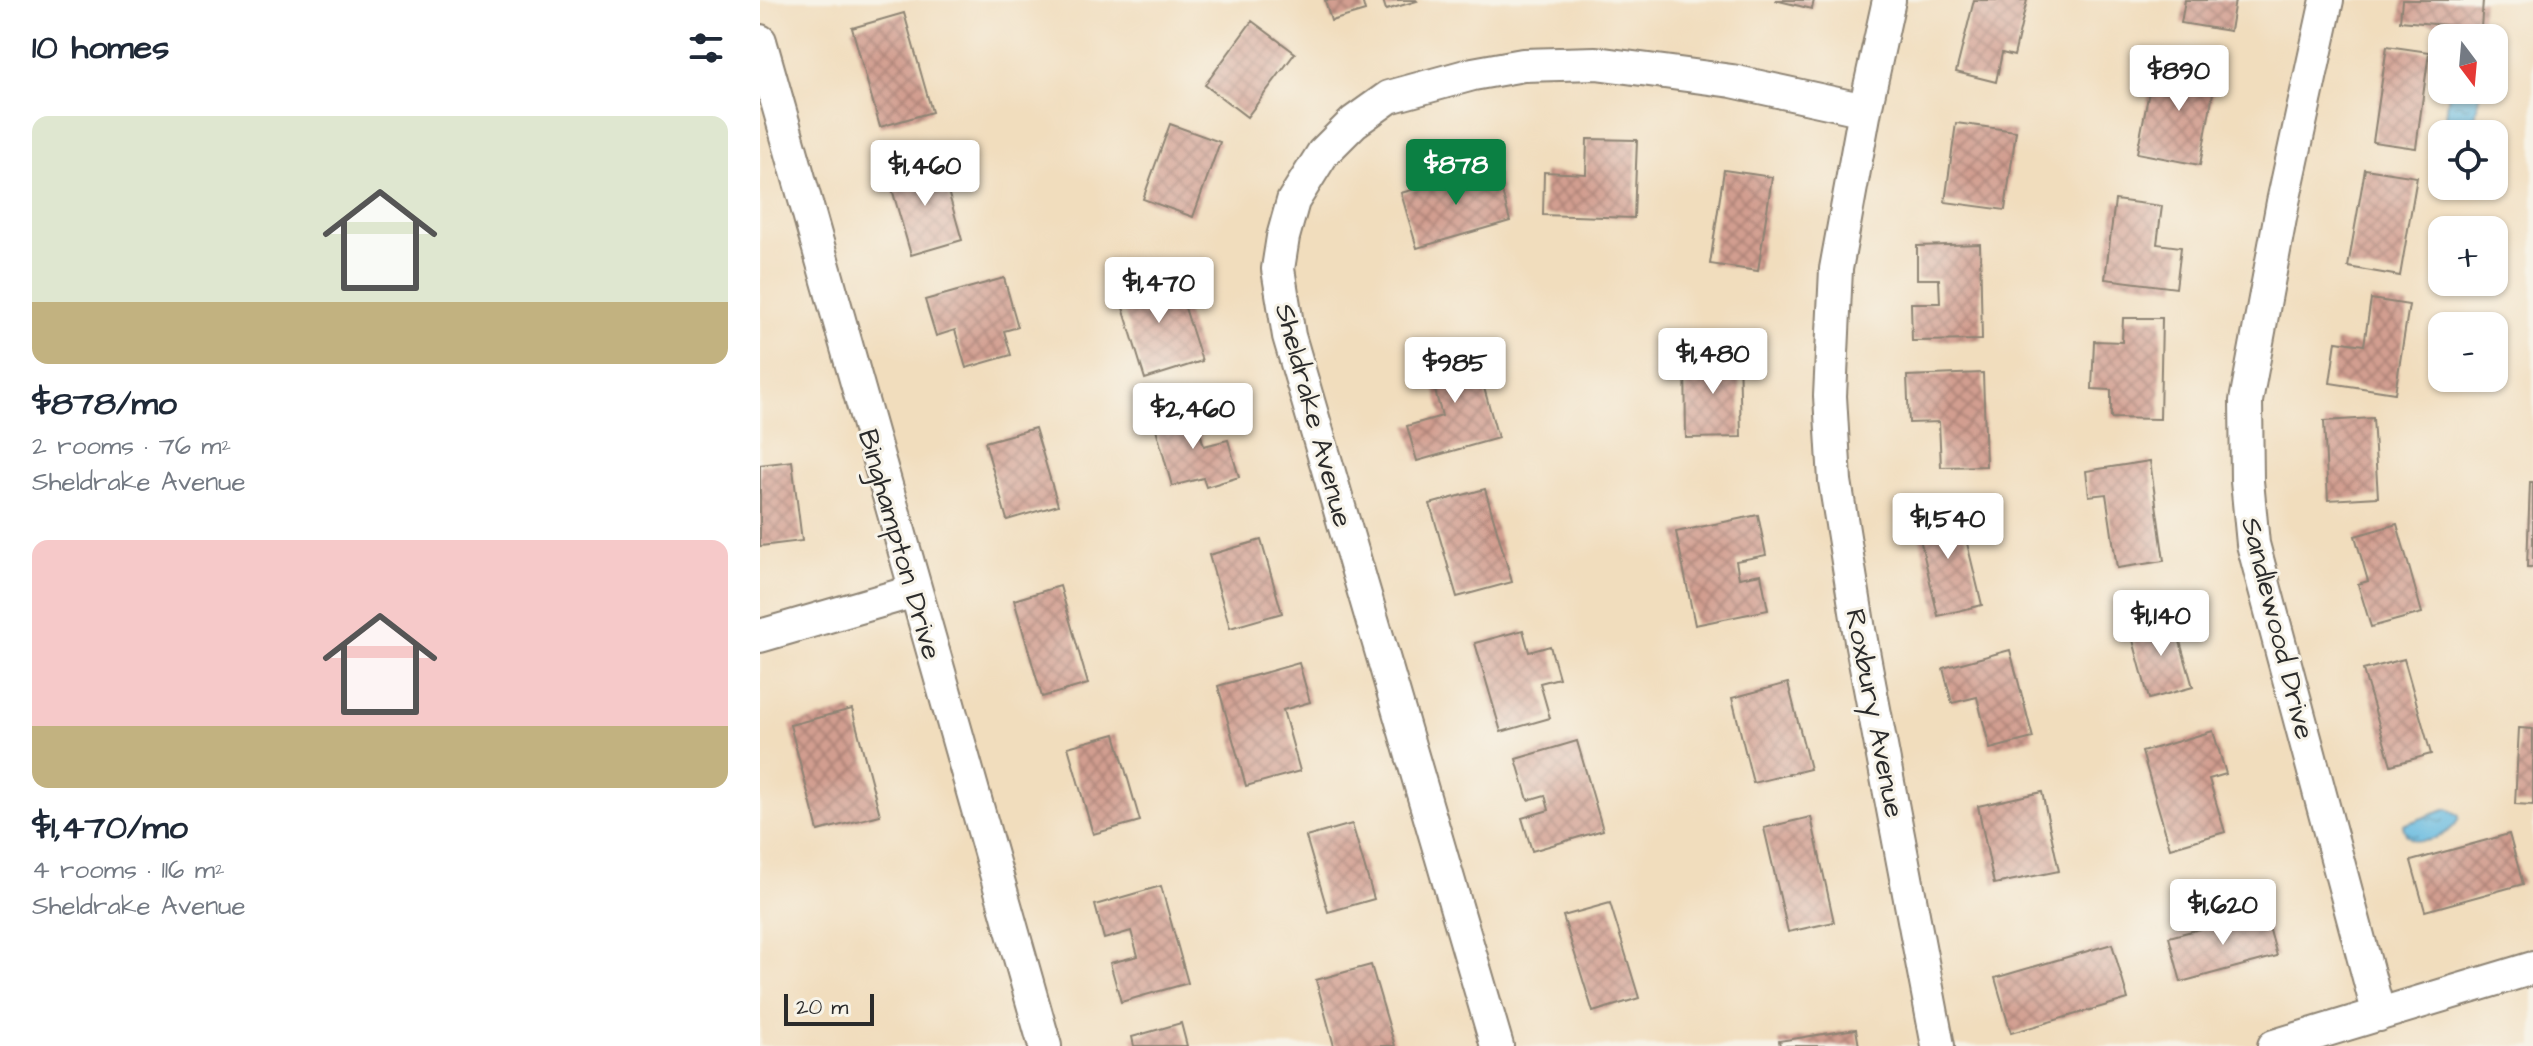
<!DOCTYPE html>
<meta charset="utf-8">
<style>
:root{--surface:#fff;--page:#f6f6f7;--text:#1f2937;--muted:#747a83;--accent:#0b8043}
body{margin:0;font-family:"Architects Daughter",sans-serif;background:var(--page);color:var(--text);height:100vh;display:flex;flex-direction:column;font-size:30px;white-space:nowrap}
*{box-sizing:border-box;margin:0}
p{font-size:26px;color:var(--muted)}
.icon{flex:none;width:44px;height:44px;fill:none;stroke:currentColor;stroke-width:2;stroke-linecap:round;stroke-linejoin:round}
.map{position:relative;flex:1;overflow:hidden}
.side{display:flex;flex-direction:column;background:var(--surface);width:760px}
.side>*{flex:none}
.needle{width:52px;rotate:164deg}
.tools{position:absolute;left:1668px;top:24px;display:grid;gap:16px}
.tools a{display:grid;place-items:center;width:80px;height:80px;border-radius:16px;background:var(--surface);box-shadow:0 2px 6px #0004;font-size:40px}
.scale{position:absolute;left:24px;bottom:20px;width:90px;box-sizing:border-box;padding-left:8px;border:4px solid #2b2b2b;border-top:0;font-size:22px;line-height:28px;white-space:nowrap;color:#2b2b2b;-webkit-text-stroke:6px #f7f3e8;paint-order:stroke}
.price{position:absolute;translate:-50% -68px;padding:0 18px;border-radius:8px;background:#fff;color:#222;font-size:26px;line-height:52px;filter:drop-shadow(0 2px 4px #0008)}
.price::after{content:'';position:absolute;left:50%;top:48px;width:24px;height:18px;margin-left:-12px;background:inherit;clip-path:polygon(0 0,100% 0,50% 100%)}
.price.current{background:var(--accent);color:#fff}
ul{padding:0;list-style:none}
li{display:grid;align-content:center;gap:16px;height:424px;padding:0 32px}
li span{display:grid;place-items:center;height:248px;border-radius:16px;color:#555}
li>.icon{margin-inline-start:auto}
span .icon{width:144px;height:144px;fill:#fffc;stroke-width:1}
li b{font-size:34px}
h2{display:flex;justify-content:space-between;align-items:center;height:96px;padding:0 32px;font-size:34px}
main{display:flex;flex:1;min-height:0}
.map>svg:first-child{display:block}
.water{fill:url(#water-ripples);stroke:#487286;stroke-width:2}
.building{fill:url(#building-cross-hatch)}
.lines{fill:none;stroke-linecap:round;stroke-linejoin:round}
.minor-casing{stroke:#8e8474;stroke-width:36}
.minor{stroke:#fff;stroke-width:32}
.labels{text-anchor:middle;stroke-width:6;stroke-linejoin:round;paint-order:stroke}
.street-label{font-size:28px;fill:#2b2b2b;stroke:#f7f3e8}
</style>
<main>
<section class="side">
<h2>10 homes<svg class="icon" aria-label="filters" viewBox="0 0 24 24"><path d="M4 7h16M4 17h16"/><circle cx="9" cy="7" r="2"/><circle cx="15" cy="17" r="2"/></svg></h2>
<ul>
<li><span style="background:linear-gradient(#dfe7d0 75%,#c2b280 0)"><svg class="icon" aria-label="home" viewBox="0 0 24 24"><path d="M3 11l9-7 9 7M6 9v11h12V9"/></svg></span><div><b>$878/mo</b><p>2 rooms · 76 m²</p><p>Sheldrake Avenue</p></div></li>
<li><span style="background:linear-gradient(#f6c9c9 75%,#c2b280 0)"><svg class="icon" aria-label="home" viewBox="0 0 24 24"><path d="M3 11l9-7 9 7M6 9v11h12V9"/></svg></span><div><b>$1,470/mo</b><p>4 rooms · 116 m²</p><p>Sheldrake Avenue</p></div></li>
</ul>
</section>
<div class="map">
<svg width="1773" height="1046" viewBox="0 0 1773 1046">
<defs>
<pattern id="water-ripples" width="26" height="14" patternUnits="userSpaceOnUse" patternTransform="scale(2)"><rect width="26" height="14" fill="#64b9e0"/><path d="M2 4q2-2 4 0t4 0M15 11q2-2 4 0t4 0" fill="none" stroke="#5397b6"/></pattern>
<pattern id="building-cross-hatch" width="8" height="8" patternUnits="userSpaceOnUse" patternTransform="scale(2)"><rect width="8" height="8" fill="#d29e90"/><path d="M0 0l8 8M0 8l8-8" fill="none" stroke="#ab8176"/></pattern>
</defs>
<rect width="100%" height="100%" fill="#f7f3e8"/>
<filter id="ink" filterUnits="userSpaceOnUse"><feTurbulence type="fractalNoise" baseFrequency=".0125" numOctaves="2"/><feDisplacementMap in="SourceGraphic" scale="16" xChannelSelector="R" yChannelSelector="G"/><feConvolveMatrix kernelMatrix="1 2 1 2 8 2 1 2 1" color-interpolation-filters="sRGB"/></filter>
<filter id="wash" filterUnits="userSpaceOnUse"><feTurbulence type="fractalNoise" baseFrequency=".006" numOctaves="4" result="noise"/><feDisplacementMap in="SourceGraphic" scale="32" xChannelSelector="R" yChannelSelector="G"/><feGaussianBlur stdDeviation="1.8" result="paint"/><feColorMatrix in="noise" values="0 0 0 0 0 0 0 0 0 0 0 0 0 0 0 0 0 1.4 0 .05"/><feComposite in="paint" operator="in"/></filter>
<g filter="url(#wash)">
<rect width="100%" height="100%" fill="#f1ddbd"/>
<path class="water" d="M 1689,91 L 1720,92 L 1712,134 L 1684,134 Z
M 1687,809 L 1699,815 C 1699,834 1647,857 1643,825 Z"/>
<g id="blocks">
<path class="building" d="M 565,0 L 602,0 L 605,11 L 571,21 Z
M 623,0 L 656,0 L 657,1 L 626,10 Z
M 1015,0 L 1054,0 L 1052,9 Z
M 1214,0 L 1267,0 L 1254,56 L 1242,53 L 1236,82 L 1196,72 Z
M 1425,0 L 1475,0 L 1470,31 L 1421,23 Z
M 1642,0 L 1723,0 L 1721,28 L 1640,21 Z
M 144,13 L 172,112 L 120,127 L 92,28 Z
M 492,21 L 535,53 L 487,117 L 445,85 Z
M 1627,46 L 1669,52 L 1656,148 L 1613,142 Z
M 1416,57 L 1458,65 L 1440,165 L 1377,153 L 1392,76 L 1412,80 Z
M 1196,123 L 1256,131 L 1245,210 L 1185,202 Z
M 410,124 L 460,142 L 433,217 L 383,199 Z
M 827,139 L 877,140 L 874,218 L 783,215 L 784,172 L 826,174 Z
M 179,160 L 202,240 L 151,255 L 128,175 Z
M 735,166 L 750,221 L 657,248 L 641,193 Z
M 1605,169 L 1657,177 L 1640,276 L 1588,267 Z
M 964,170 L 1012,177 L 998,271 L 950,264 Z
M 1355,200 L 1402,206 L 1397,244 L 1421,247 L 1416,288 L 1345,279 Z
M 1220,244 L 1222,340 L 1152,341 L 1151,303 L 1180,303 L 1179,279 L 1157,279 L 1157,246 Z
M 413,270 L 442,361 L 385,379 L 357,288 Z
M 244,278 L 258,327 L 244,331 L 251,355 L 206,368 L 195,330 L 176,336 L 165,300 Z
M 1611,299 L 1649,305 L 1635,393 L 1570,383 L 1576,341 L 1604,345 Z
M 1363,318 L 1402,318 L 1400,419 L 1351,418 L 1351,390 L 1332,389 L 1334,341 L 1362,342 Z
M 711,341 L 738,438 L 657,461 L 647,426 L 682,416 L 665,354 Z
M 979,353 L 981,437 L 926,438 L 925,354 Z
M 1223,373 L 1226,466 L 1181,467 L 1179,422 L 1149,423 L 1147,376 Z
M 432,406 L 444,446 L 468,440 L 479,477 L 446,487 L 443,478 L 412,486 L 393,418 Z
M 1613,418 L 1618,497 L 1568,500 L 1564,421 Z
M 275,428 L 298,505 L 247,520 L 225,442 Z
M 32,461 L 42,541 L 0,546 L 0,465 Z
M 1390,461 L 1404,561 L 1357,568 L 1346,494 L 1329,496 L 1326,471 Z
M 1770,482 L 1773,482 L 1773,567 L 1767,567 Z
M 725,489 L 752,582 L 697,597 L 670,504 Z
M 1198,506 L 1222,605 L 1178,616 L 1155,517 Z
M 998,515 L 1006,555 L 976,561 L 979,578 L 1001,574 L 1008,610 L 935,625 L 916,532 Z
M 1637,524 L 1662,613 L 1611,627 L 1598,584 L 1608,581 L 1595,536 Z
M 501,540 L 522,613 L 470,628 L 449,555 Z
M 300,586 L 328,684 L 282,697 L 254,600 Z
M 1413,617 L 1433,687 L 1389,699 L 1370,629 Z
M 763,630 L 769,652 L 790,646 L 799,678 L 780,683 L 790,718 L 741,732 L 715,643 Z
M 1250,650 L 1273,738 L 1230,749 L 1217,697 L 1192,703 L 1183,668 Z
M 1644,659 L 1671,754 L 1631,765 L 1603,670 Z
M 539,663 L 550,702 L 523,710 L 540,771 L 486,786 L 458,686 Z
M 1028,683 L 1050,769 L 993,783 L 972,698 Z
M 92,709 L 120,815 L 58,831 L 30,725 Z
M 1759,728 L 1773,729 L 1773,805 L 1755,804 Z
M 1453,731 L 1466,774 L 1449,779 L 1465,832 L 1410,848 L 1382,752 Z
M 355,734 L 380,821 L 333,834 L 308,747 Z
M 817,741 L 843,830 L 772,851 L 762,818 L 789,810 L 785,795 L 768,800 L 756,759 Z
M 1282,792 L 1299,871 L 1234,884 L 1218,806 Z
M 1051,817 L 1074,922 L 1028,932 L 1004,828 Z
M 592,824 L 614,899 L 568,912 L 546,837 Z
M 1749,834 L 1763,884 L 1665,911 L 1651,861 Z
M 401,886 L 428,983 L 361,1002 L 350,963 L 378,956 L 371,931 L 344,939 L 335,905 Z
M 850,903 L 879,998 L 833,1012 L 803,916 Z
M 1505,912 L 1517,956 L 1421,982 L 1409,937 Z
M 1352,944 L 1368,999 L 1251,1033 L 1235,978 Z
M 611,965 L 635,1046 L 574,1046 L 556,980 Z
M 421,1023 L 427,1046 L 374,1046 L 372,1037 Z
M 1096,1029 L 1099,1046 L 1020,1046 L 1019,1041 Z"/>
</g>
</g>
<g filter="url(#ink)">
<use href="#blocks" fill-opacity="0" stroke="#8e8474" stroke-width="2"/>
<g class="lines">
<defs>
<path id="minor" d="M 1129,0 L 1105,110 L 1076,269 L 1070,396 L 1075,481 L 1099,630 L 1178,1046
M 1567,0 L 1523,202 L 1486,401 L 1487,481 L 1493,544 L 1619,1015
M 0,41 L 285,1046
M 0,636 L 155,591
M 737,1046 L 529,336 L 518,269 L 523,237 L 533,201 L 563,153 L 594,122 L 629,97 L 713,74 L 763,65 L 836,63 L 972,81 L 1105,110
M 1514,1046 L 1773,968"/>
</defs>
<use href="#minor" class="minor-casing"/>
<use href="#minor" class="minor"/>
</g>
</g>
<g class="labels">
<g class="street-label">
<text transform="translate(555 415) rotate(75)" y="10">Sheldrake Avenue</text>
<text transform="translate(141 544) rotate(74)" y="10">Binghampton Drive</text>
<text transform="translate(1519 628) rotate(76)" y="10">Sandlewood Drive</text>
<text transform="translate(1116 713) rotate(79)" y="10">Roxbury Avenue</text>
</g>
</g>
</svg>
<div class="tools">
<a><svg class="needle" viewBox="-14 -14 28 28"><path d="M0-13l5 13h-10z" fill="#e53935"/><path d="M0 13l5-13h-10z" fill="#747a83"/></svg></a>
<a><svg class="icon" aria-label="locate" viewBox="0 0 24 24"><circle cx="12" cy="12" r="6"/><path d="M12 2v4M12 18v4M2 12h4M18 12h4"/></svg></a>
<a>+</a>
<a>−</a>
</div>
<div class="scale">20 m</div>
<b class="price" style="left:1419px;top:113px">$890</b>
<b class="price current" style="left:696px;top:207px">$878</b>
<b class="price" style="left:165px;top:208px">$1,460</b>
<b class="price" style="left:399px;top:325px">$1,470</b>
<b class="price" style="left:953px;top:396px">$1,480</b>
<b class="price" style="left:695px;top:405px">$985</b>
<b class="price" style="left:433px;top:451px">$2,460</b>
<b class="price" style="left:1188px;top:561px">$1,540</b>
<b class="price" style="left:1401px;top:658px">$1,140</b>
<b class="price" style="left:1463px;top:947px">$1,620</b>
</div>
</main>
